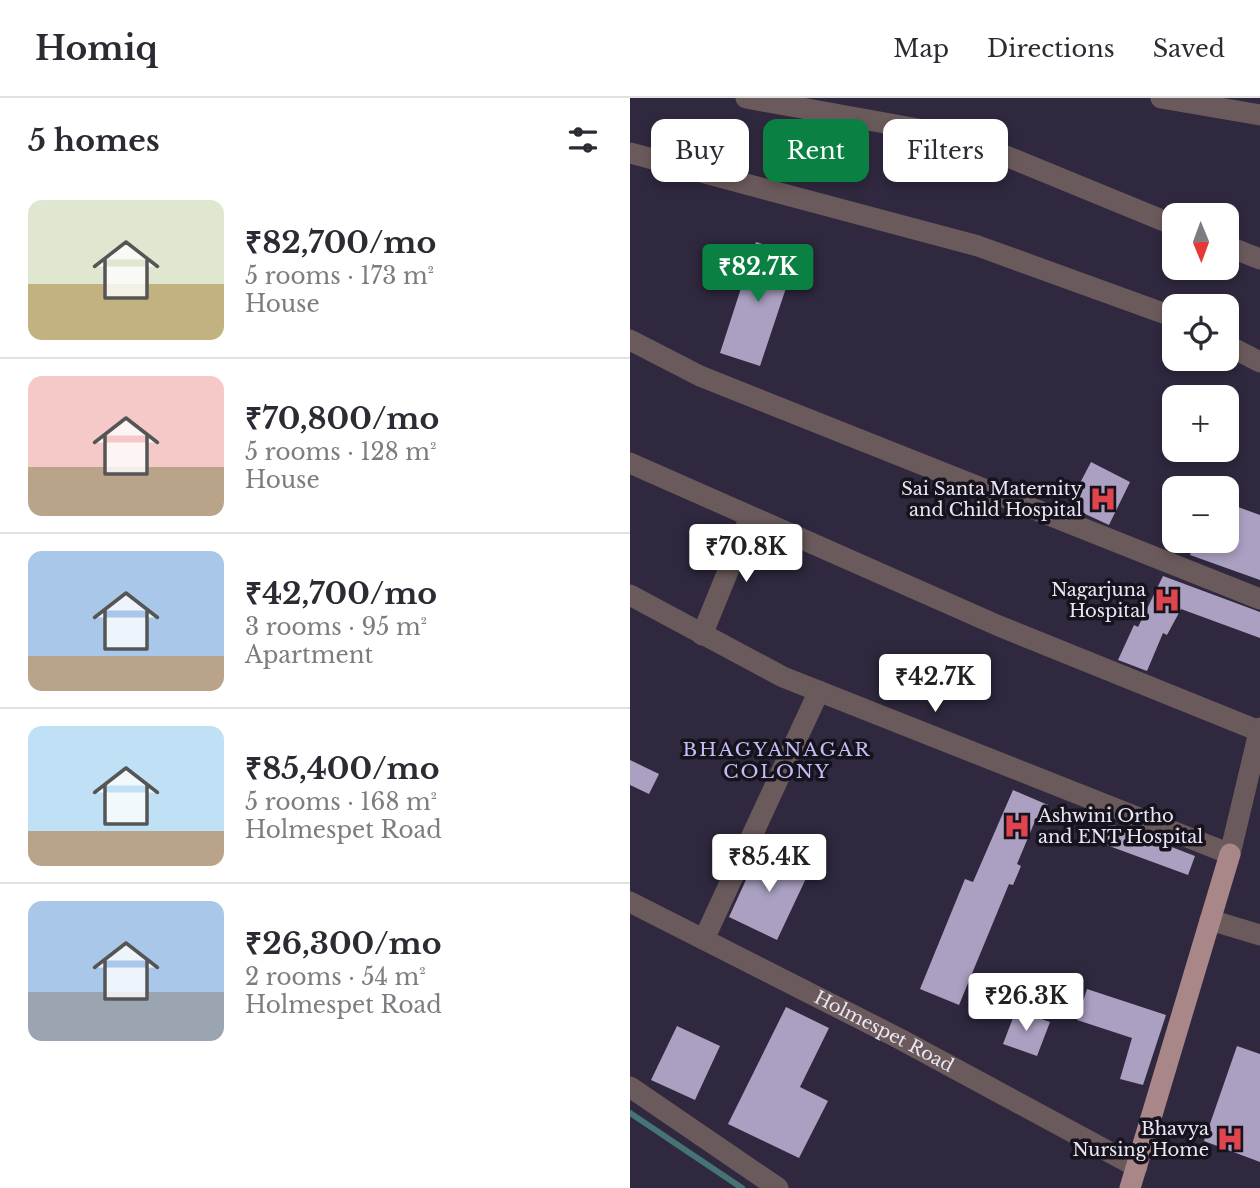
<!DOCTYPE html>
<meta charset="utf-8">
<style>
:root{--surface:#fff;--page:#f2f2f3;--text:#2b2b33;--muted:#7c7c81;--line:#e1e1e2;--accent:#0b8043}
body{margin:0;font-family:"Libre Baskerville",serif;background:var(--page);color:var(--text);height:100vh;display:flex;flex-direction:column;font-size:26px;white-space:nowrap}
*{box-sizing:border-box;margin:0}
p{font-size:23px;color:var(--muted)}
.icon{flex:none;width:38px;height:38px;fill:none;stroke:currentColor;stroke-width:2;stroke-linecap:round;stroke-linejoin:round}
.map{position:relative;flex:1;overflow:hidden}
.side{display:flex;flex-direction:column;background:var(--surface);width:630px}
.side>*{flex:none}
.banner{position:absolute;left:21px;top:21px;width:504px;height:63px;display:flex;gap:14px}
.needle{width:46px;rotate:179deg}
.controls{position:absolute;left:532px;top:105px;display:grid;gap:14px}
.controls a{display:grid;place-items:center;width:77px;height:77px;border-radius:14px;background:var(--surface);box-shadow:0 4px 10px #0003;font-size:35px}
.price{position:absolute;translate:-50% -60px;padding:0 16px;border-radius:7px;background:#fff;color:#222;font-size:23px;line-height:46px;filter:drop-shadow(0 2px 4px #0008)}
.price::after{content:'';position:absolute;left:50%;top:42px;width:21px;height:16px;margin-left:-10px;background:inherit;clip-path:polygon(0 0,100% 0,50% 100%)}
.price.active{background:var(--accent);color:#fff}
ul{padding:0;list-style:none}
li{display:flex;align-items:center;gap:21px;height:175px;padding:0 28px}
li+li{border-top:2px solid var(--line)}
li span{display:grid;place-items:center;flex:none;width:196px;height:140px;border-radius:14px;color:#555}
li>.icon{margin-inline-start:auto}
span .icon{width:84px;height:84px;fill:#fffc;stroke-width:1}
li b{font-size:30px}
h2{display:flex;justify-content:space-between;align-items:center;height:84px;padding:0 28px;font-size:30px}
.tag{padding:0 24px;border-radius:14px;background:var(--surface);box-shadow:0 4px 10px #0003;font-size:24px;line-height:63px}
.tag.active{background:var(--accent);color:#fff}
header{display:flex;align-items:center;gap:42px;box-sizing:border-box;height:98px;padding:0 35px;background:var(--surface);border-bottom:2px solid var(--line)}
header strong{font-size:33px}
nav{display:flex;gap:38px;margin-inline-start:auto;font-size:24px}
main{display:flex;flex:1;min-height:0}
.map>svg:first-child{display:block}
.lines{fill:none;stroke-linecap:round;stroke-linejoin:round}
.stream{stroke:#467373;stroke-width:6}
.building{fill:#aba0c2}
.minor{stroke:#6b5a5b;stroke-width:21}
.major{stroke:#a98688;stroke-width:21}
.labels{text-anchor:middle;stroke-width:7;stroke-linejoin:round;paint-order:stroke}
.poi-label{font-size:18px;fill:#eae6f5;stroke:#16131d;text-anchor:end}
.street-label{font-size:18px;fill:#eae6f5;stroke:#16131d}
.neighbourhood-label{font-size:19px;letter-spacing:2px;fill:#c3bef7;stroke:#16131d}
</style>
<header>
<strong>Homiq</strong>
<nav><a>Map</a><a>Directions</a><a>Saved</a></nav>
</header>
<main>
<section class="side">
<h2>5 homes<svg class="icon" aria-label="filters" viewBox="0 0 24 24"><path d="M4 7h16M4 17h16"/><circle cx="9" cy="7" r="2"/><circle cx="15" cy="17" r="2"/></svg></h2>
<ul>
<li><span style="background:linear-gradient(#dfe7d0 60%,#c2b280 0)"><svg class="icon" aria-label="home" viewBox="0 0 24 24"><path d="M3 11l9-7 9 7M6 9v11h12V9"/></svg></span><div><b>₹82,700/mo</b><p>5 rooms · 173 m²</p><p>House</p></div></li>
<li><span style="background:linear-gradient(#f6c9c9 65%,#b9a48a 0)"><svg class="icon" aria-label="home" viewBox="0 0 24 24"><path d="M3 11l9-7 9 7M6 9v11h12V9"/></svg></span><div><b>₹70,800/mo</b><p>5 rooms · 128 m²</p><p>House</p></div></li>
<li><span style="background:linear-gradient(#a9c7e8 75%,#b9a48a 0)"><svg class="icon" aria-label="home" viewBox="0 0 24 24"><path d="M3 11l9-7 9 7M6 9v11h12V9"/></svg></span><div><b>₹42,700/mo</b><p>3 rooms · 95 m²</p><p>Apartment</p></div></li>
<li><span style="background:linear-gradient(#bfe0f5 75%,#b9a48a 0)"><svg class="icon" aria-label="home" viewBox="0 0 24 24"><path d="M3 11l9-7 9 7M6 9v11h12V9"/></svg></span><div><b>₹85,400/mo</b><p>5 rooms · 168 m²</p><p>Holmespet Road</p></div></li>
<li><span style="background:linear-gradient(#a9c7e8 65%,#9aa5b1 0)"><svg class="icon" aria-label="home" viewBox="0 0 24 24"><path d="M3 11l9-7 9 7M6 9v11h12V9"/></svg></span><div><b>₹26,300/mo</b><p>2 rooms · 54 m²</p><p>Holmespet Road</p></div></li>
</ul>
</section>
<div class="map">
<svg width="630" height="1090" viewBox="0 0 630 1090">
<rect width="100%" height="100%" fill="#2f283e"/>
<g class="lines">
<path class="stream" d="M 0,1015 L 112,1090"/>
</g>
<path class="building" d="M 126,144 L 167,157 L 130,268 L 90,255 Z
M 461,364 L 500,384 L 479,427 L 438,408 Z
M 597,405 L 630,417 L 630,482 L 560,457 L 565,443 L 597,443 Z
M 533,478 L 630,514 L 630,540 L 551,511 L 537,537 L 533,535 L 517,573 L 488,562 L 504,527 L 508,529 Z
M 0,662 L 29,676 L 19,696 L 0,687 Z
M 383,692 L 418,707 L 410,725 L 405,723 L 387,766 L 391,768 L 383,787 L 379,786 L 329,907 L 290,891 L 335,781 L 343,784 Z
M 479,725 L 565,758 L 558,777 L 471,745 Z
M 130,751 L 179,774 L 147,842 L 99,819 Z
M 457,891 L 536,917 L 513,987 L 490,981 L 502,940 L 447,922 Z
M 156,909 L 199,930 L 170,989 L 198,1003 L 169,1060 L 98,1026 Z
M 386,912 L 420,924 L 407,958 L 373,946 Z
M 47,928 L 90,948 L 65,1002 L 21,982 Z
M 607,948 L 630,956 L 630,1064 L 574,1043 Z"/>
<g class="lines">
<g class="minor">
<path d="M 116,0 L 327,38 L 544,127"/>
<path d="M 531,0 L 630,17"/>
<path d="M 0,55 L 348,148 L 544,219"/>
<path d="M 597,148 L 630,161"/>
<path d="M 0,242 L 70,278 L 630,501"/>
<path d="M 597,247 L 630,264"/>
<path d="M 0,365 L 369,528 L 629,633"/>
<path d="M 0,497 L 153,579 L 600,756 L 630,630"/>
<path d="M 72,537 L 120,419"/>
<path id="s1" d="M 0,804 L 270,941 L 507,1069"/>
<path d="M 580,822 L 630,837"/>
<path d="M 74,841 L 189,593"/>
<path d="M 0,989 L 148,1090"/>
</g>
<path class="major" d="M 500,1090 L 600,756"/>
</g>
<defs>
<symbol id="hospital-bare" viewBox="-9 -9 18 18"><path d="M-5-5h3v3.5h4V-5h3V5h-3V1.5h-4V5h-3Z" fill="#e0444e" stroke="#16131d" stroke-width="2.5" paint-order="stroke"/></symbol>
</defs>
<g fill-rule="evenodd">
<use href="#hospital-bare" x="454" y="382" width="38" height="38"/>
<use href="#hospital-bare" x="518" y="483" width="38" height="38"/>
<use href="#hospital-bare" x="368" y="709" width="38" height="38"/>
<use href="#hospital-bare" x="581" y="1022" width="38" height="38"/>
</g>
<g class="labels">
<g class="poi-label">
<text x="452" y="397">Sai Santa Maternity<tspan x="452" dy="21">and Child Hospital</tspan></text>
<text x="516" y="498">Nagarjuna<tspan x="516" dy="21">Hospital</tspan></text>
<text x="408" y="724" text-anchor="start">Ashwini Ortho<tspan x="408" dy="21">and ENT Hospital</tspan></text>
<text x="579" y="1037">Bhavya<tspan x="579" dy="21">Nursing Home</tspan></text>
</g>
<g class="street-label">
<text dy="6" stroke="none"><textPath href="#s1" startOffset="285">Holmespet Road</textPath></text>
</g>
<g class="neighbourhood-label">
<text x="147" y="658">BHAGYANAGAR<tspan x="147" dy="22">COLONY</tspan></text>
</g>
</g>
</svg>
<div class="controls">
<a><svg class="needle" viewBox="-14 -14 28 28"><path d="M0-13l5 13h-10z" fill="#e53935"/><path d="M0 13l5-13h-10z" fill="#7c7c81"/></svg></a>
<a><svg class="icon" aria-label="locate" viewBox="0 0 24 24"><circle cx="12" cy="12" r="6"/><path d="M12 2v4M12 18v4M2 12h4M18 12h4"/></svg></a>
<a>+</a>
<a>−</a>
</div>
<b class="price active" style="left:128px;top:206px">₹82.7K</b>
<b class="price" style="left:116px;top:486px">₹70.8K</b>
<b class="price" style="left:305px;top:616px">₹42.7K</b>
<b class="price" style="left:139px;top:796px">₹85.4K</b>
<b class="price" style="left:396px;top:935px">₹26.3K</b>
<div class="banner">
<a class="tag">Buy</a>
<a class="tag active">Rent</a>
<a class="tag">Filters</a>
</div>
</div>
</main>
